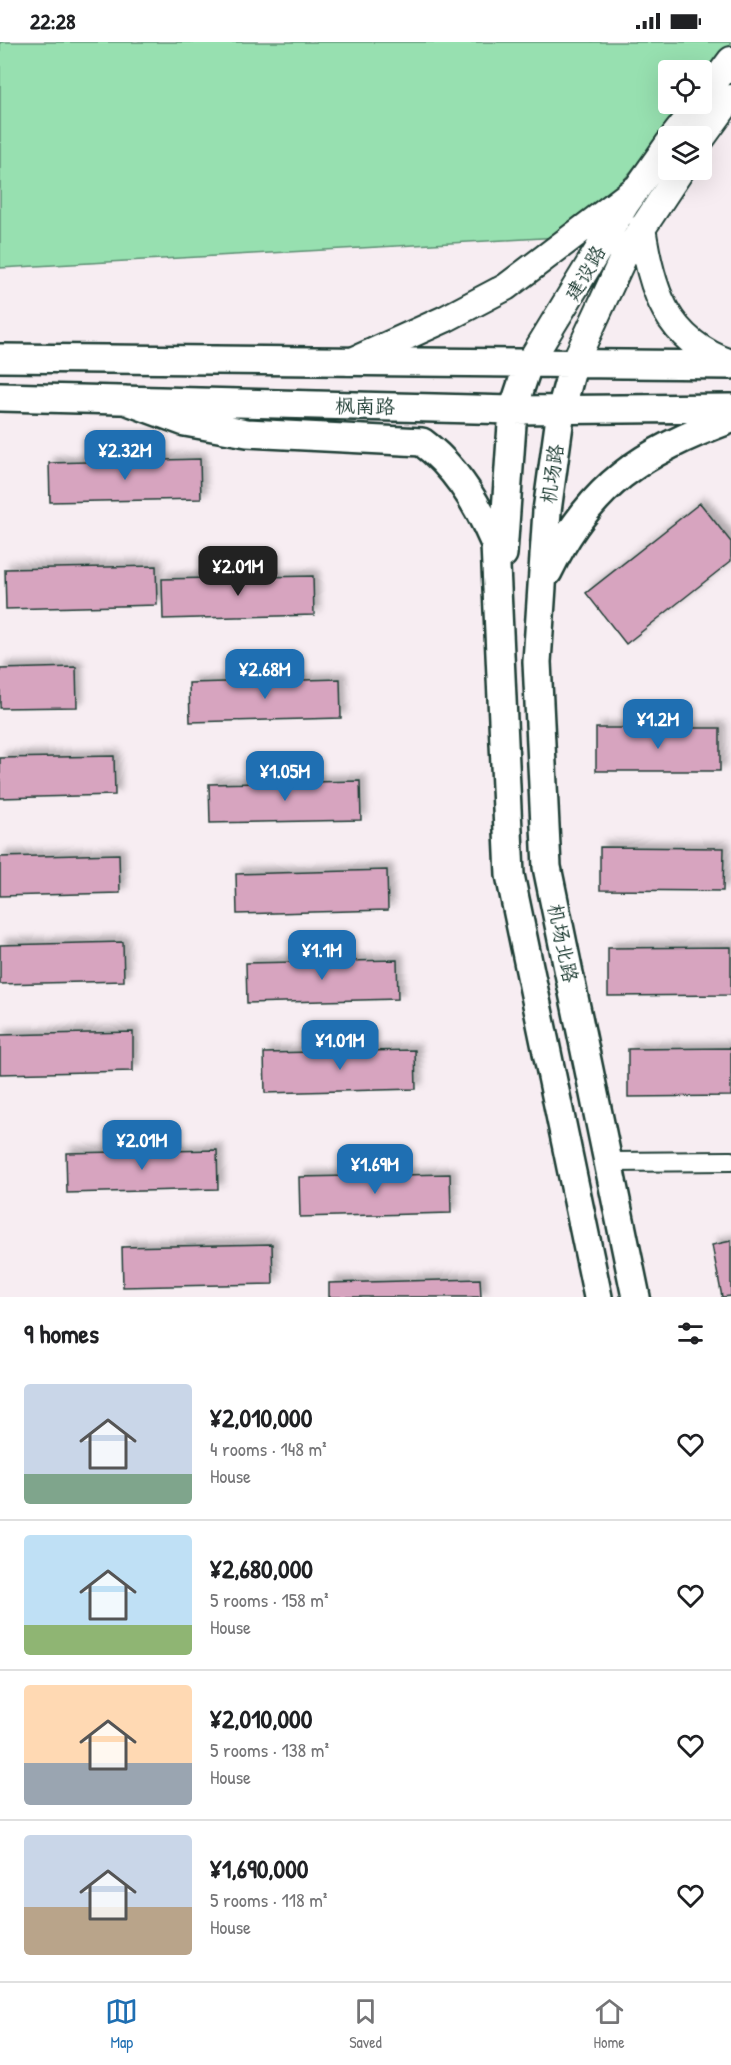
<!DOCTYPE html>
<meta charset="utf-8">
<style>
:root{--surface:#fff;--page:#f2f2f2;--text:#202124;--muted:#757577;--line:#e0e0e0;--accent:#1f6fb2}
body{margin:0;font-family:"Patrick Hand","LXGW WenKai TC",sans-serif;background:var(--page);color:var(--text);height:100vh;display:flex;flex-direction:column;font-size:22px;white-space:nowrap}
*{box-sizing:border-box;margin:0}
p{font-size:20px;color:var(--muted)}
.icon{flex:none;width:33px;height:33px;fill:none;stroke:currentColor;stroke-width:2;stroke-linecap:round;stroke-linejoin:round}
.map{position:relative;height:1255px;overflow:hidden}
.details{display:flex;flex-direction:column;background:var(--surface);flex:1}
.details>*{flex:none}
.tools{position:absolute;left:658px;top:18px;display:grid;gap:12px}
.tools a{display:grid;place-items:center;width:54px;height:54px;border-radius:6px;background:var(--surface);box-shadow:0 6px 24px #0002;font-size:30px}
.price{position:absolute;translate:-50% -51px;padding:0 14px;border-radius:12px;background:var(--accent);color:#fff;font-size:20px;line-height:39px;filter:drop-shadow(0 2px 3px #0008)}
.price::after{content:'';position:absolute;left:50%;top:36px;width:18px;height:14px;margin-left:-9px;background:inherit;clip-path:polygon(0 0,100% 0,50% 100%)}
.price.selected{background:#222;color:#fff}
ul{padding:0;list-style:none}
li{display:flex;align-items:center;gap:18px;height:150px;padding:0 24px}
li+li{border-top:2px solid var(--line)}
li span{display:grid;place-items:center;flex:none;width:168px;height:120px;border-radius:6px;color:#555}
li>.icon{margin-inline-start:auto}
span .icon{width:72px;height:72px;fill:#fffc;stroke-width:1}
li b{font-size:26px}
h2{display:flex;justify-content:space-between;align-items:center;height:72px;padding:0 24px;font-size:26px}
.status{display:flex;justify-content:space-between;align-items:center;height:42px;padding:0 30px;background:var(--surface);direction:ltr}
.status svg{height:16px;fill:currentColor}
.tab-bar{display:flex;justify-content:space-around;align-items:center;height:84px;border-top:2px solid var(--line);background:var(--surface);font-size:16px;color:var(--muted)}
.tab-bar a{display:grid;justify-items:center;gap:3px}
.tab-bar .selected{color:var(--accent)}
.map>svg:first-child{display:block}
.green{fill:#97e0b0;stroke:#5b8e72;stroke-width:1.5}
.building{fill:#d7a4bf;stroke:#1f3d34;stroke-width:1.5;filter:url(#shadow)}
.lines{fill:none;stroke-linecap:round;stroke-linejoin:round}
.street-casing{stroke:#1f3d34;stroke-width:22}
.secondary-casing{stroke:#1f3d34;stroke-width:30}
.primary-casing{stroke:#1f3d34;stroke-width:32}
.street{stroke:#fff;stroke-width:18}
.secondary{stroke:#fff;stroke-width:26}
.primary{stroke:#fff;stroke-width:27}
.labels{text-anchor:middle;stroke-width:4.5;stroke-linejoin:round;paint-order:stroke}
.street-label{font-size:20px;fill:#1f3d34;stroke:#fff}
</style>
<div class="status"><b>22:28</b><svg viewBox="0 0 49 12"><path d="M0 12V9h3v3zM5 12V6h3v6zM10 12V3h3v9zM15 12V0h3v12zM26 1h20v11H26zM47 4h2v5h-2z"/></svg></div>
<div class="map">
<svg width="731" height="1255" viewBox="0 0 731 1255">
<defs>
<filter id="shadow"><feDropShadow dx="5.5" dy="-5.5" stdDeviation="3" flood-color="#0004"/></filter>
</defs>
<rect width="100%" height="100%" fill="#f7edf2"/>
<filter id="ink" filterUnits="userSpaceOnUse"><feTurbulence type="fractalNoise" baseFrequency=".0167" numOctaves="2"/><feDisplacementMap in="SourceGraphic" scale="12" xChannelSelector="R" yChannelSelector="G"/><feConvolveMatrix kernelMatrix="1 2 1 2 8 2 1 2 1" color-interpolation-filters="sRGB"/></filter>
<g filter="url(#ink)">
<path class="green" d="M 0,0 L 731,0 L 731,6 L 702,42 L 702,28 L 669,28 L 669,62 L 686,62 L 578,194 L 0,226 Z"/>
<path class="building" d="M 200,417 L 201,457 L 50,460 L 49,421 Z
M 700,461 L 731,500 L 731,519 L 626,602 L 586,551 Z
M 156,524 L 157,563 L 6,567 L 5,527 Z
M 313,534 L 314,573 L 163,577 L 162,537 Z
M 76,625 L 77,665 L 0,666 L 0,627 Z
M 340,637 L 341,676 L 190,680 L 189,641 Z
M 596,686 L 720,686 L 720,729 L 596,729 Z
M 114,714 L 115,753 L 0,756 L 0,716 Z
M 360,739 L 361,778 L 210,781 L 209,742 Z
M 600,805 L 724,806 L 723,849 L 600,848 Z
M 119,812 L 120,851 L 0,854 L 0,815 Z
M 387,828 L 388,868 L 237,872 L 236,832 Z
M 123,900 L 124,939 L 0,942 L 0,903 Z
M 731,905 L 731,953 L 608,954 L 608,906 Z
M 397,918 L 398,957 L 247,961 L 246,921 Z
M 133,990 L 133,1029 L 0,1032 L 0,993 Z
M 731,1006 L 731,1054 L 628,1055 L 628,1007 Z
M 415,1008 L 416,1047 L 265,1051 L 264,1011 Z
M 217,1108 L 218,1147 L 67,1151 L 66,1111 Z
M 450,1132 L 451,1171 L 300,1175 L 299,1135 Z
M 731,1199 L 731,1254 L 722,1255 L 712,1203 Z
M 272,1202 L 273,1242 L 123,1245 L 122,1205 Z
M 480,1237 L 481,1255 L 329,1255 L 329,1241 Z"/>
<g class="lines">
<defs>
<path id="street" d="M 609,1120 L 731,1119"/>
<path id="secondary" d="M 702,57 L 731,18
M 674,94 L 699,62
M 702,96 L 731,56
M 642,185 C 651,247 666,299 731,321
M 350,320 L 445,277 L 506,245 L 638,145
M 528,323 L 626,162 L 669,101
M 573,324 L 624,214 L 681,128"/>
<path id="primary" d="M 0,316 L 731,323
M 573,324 L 561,368 L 547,469 L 537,620 L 547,825 L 636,1255
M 0,355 L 513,368 L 731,366
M 125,358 L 185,380 L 247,391 L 422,400 C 456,425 479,464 495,502 L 510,833 L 598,1255
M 503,512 L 513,368 L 528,323
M 548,530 C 590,443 642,410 731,377"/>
</defs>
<use href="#street" class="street-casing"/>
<use href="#secondary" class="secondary-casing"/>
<use href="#primary" class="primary-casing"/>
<use href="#street" class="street"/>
<use href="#secondary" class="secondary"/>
<use href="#primary" class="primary"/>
</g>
</g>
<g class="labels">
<g class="street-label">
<text transform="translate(585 231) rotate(-60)" y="7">建设路</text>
<text transform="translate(365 364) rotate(1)" y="7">枫南路</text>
<text transform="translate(552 432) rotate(-82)" y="7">机场路</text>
<text transform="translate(563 901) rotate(78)" y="7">机场北路</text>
</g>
</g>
</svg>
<div class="tools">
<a><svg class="icon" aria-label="locate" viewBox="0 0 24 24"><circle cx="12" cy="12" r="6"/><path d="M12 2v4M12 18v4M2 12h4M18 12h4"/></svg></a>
<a><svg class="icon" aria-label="layers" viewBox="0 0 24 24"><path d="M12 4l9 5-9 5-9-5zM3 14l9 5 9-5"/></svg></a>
</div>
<b class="price" style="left:125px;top:439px">¥2.32M</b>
<b class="price selected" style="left:238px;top:555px">¥2.01M</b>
<b class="price" style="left:265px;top:658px">¥2.68M</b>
<b class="price" style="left:658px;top:708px">¥1.2M</b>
<b class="price" style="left:285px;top:760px">¥1.05M</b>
<b class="price" style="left:322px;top:939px">¥1.1M</b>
<b class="price" style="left:340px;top:1029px">¥1.01M</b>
<b class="price" style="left:142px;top:1129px">¥2.01M</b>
<b class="price" style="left:375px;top:1153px">¥1.69M</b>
</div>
<section class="details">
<h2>9 homes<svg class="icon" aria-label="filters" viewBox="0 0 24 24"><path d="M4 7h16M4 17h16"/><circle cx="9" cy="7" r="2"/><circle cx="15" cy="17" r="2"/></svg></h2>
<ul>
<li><span style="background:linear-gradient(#c9d6e8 75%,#7fa58c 0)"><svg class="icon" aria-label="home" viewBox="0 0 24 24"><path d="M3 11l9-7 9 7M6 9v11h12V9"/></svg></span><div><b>¥2,010,000</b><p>4 rooms · 148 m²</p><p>House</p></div><svg class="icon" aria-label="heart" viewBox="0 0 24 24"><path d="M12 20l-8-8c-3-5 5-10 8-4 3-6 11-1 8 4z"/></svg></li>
<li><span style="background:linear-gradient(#bfe0f5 75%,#8fb573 0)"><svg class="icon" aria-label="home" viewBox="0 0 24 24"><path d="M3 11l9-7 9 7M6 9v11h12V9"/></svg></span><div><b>¥2,680,000</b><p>5 rooms · 158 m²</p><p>House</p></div><svg class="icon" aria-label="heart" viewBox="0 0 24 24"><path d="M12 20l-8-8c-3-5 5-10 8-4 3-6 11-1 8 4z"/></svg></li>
<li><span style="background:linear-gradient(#ffd9b3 65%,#9aa5b1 0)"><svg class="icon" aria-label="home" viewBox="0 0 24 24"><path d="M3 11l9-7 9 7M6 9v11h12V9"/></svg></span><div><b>¥2,010,000</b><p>5 rooms · 138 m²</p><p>House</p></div><svg class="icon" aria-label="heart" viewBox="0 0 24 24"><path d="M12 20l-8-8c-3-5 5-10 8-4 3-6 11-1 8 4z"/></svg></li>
<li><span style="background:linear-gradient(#c9d6e8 60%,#b9a48a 0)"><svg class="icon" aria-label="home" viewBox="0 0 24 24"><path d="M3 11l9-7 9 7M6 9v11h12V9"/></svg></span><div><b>¥1,690,000</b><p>5 rooms · 118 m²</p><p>House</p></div><svg class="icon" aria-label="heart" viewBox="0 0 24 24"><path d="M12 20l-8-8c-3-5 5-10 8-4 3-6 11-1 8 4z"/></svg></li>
</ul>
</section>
<nav class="tab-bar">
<a class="selected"><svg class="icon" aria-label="map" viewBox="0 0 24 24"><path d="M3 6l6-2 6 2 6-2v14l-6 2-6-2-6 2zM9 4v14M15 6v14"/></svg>Map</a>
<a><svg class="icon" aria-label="saved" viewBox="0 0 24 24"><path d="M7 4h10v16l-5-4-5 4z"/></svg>Saved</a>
<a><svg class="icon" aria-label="home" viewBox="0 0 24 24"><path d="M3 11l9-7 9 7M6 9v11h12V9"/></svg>Home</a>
</nav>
